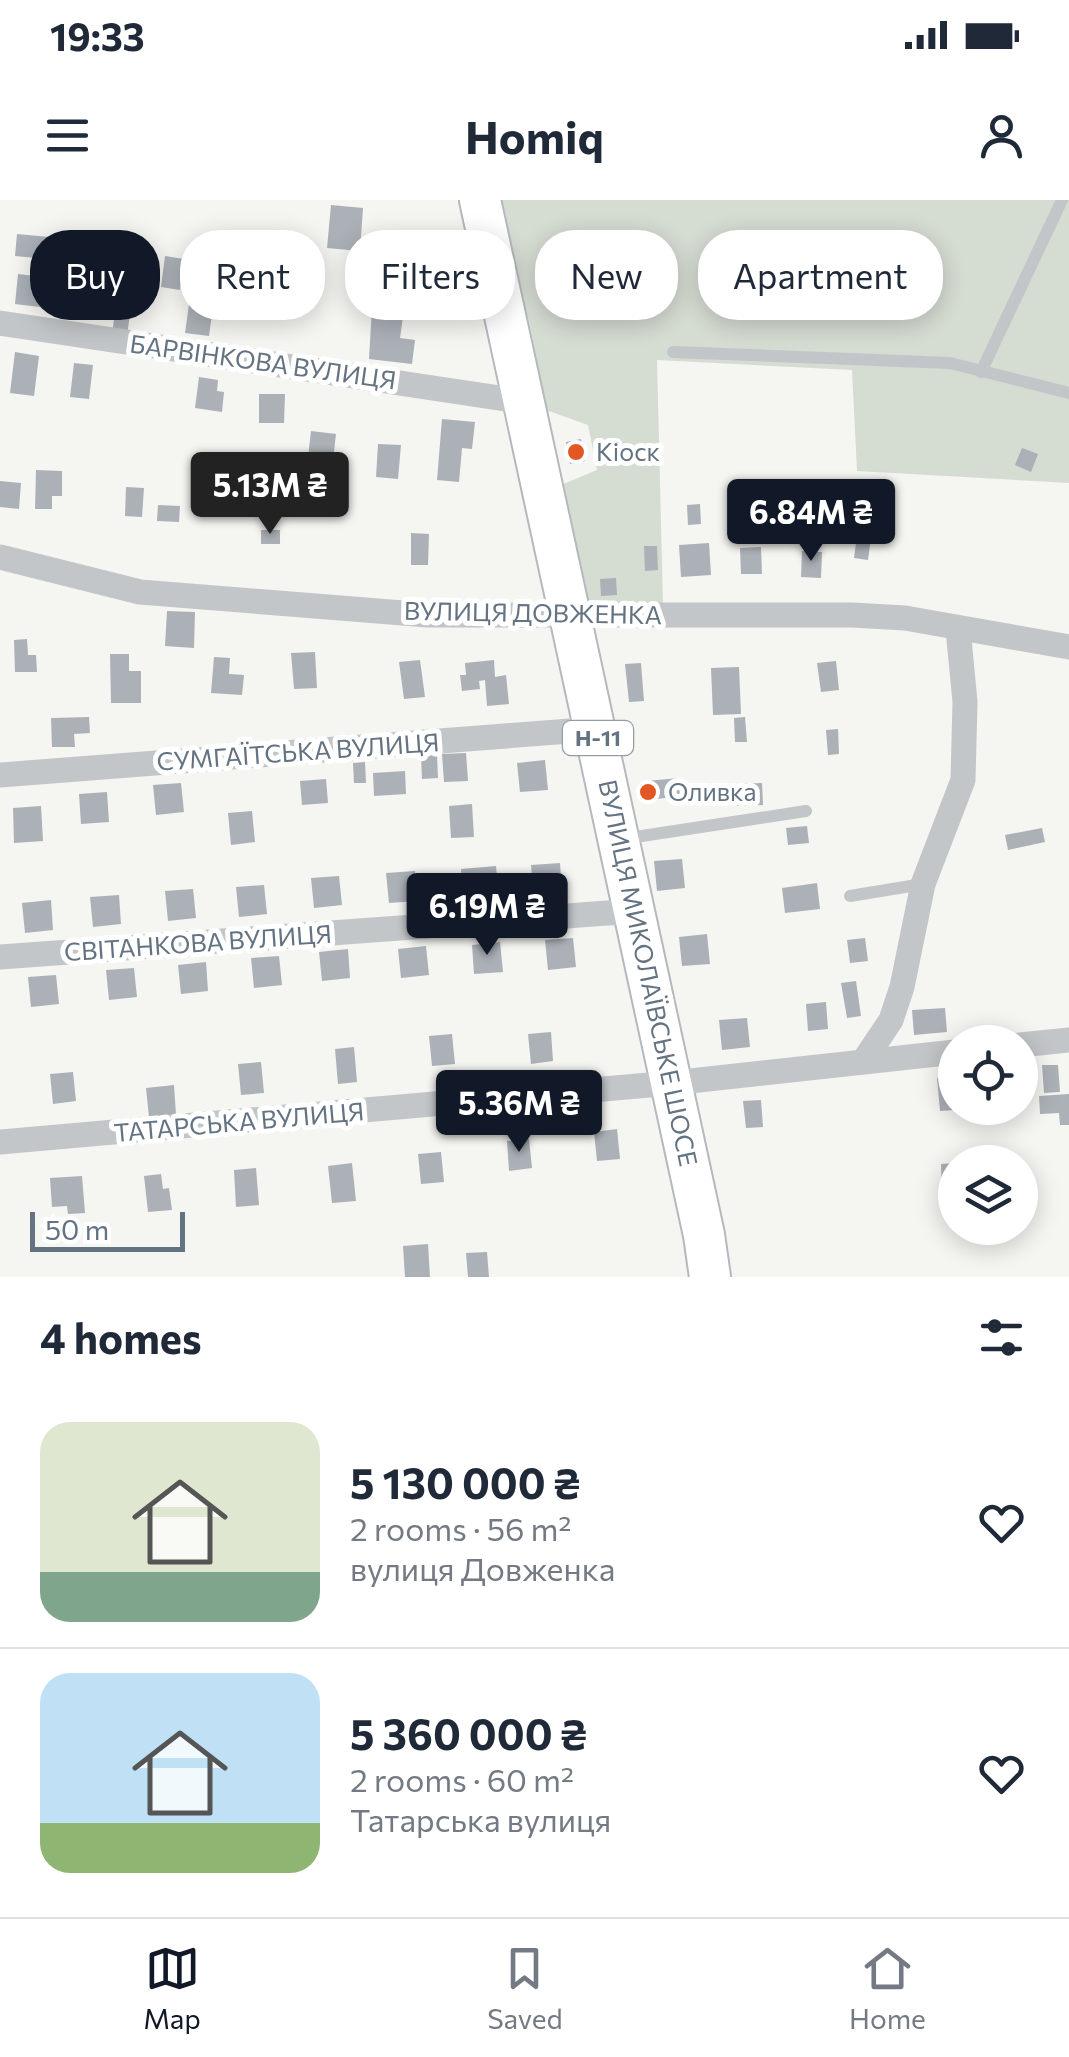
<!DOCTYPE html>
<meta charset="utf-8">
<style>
:root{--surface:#fff;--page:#f2f2f3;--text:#1f2937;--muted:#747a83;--line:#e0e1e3;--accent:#111827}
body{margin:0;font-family:Commissioner,sans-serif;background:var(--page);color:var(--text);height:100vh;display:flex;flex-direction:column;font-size:38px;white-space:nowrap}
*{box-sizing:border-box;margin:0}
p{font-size:32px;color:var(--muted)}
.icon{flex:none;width:55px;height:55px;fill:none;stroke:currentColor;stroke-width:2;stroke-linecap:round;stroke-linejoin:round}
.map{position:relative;height:1077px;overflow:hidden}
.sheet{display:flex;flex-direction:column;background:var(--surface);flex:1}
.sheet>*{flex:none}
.guide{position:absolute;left:30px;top:30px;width:1010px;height:90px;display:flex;gap:20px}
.buttons{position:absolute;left:938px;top:825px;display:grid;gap:20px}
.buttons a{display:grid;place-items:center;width:100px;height:100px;border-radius:50%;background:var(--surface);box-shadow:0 5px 25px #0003;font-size:50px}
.scale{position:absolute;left:30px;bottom:25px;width:155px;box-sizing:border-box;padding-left:10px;border:5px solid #647382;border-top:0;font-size:28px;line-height:35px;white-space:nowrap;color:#647382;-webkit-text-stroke:8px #fff;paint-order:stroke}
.price{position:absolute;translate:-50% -85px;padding:0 22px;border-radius:10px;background:var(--accent);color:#fff;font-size:32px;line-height:65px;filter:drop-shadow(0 2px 5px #0008)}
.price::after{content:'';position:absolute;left:50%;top:60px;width:30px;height:22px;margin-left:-15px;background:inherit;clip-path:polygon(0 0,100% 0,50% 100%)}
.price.on{background:#222;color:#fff}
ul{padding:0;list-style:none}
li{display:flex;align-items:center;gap:30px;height:250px;padding:0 40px}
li+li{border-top:2px solid var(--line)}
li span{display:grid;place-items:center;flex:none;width:280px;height:200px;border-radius:30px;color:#555}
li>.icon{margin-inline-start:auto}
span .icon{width:120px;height:120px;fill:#fffc;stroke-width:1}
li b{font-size:42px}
h2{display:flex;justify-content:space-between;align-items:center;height:120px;padding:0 40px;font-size:42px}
.chip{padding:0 35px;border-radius:40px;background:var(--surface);box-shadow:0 5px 25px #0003;font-size:35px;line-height:90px}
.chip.on{background:var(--accent);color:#fff}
.status{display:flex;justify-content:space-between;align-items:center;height:70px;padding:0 50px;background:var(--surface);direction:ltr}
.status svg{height:28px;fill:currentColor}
header{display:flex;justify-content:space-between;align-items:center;height:130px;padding:0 40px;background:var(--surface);font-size:45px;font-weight:700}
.dock{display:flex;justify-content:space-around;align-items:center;height:140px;border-top:2px solid var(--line);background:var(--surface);font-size:28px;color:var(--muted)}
.dock a{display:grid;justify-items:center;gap:5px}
.dock .on{color:var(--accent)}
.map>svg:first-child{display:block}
.green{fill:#d5dcd2}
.building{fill:#abb1b7}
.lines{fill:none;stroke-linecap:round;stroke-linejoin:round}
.primary-casing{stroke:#b5b9bd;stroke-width:44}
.lane{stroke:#c2c6c9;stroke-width:12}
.street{stroke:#c2c6c9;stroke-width:25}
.primary{stroke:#fff;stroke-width:40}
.poi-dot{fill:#e25824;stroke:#fff;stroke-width:4}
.labels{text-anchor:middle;stroke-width:10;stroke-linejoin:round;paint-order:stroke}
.shield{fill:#fff;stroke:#929da8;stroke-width:2.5}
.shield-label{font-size:22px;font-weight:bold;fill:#647382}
.street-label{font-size:25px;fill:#647382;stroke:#fff}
.poi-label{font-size:25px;fill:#647382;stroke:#fff;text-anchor:start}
</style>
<div class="status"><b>19:33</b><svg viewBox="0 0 49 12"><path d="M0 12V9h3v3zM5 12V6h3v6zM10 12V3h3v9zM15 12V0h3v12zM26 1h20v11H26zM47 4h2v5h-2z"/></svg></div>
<header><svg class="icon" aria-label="menu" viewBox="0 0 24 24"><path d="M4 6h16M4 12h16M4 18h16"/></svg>Homiq<svg class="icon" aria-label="person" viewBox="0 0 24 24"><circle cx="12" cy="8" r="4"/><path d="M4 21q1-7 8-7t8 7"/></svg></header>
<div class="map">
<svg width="1069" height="1077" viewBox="0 0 1069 1077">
<rect width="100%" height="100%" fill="#f5f5f1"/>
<path class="green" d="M 498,0 L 1069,0 L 1069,283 L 857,271 L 852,170 L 657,160 L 663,406 L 583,406 L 561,285 L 597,270 L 588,225 L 546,210 L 531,130 Z"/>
<path class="building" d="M 331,5 L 363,8 L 360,51 L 327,48 Z
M 17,34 L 49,37 L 47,59 L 15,56 Z
M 165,56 L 184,59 L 180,90 L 161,87 Z
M 194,66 L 224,69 L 223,85 L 192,82 Z
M 137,72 L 158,74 L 155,94 L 135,91 Z
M 18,74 L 60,79 L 56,109 L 15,104 Z
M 237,80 L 264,83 L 262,100 L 235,97 Z
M 278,86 L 309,90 L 307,111 L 275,107 Z
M 80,88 L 106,91 L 103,116 L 76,113 Z
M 190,97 L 214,100 L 209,136 L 185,133 Z
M 116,103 L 131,105 L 127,137 L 112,135 Z
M 372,107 L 404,110 L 400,138 L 415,140 L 412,164 L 369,159 Z
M 15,152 L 39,156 L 34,196 L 10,193 Z
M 74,163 L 93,165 L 89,199 L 70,197 Z
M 199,177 L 218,180 L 217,191 L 224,192 L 222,212 L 195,208 Z
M 259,194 L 285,194 L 284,223 L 259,223 Z
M 442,219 L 475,222 L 472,249 L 462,248 L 459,282 L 437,280 Z
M 311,231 L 336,234 L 332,269 L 307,266 Z
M 581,239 L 585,261 L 570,264 L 566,242 Z
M 378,244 L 401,245 L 398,279 L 376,277 Z
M 1022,248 L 1038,254 L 1031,272 L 1015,265 Z
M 36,270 L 62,271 L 62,296 L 52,296 L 52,309 L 35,309 Z
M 0,281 L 21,283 L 19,309 L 0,307 Z
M 126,287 L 144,288 L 142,317 L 125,316 Z
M 700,304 L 701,324 L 688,325 L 687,305 Z
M 158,305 L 180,306 L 179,322 L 157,321 Z
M 858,327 L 872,329 L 868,360 L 854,358 Z
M 261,330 L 280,330 L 280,344 L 261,344 Z
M 411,333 L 429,334 L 428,365 L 411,365 Z
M 709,343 L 711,375 L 681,377 L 679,345 Z
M 644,346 L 657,346 L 658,370 L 645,371 Z
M 761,347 L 762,374 L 741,374 L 740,348 Z
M 802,351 L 822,352 L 821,378 L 801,377 Z
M 616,378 L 617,395 L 601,396 L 600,379 Z
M 167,411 L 195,412 L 194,448 L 165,446 Z
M 27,439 L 28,455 L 36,455 L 37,472 L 15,472 L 14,440 Z
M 315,452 L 317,488 L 294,489 L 291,453 Z
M 110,454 L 129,454 L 129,471 L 141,471 L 141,503 L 111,503 Z
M 214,457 L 230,458 L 229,474 L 244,475 L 242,495 L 211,493 Z
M 420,460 L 425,497 L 404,499 L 399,462 Z
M 494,460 L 495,477 L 506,475 L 509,504 L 487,506 L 485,480 L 479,481 L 480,489 L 462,491 L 460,475 L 466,475 L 465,463 Z
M 836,461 L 839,490 L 821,492 L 817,463 Z
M 641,463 L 644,501 L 629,502 L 625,464 Z
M 739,467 L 741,514 L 713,515 L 711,468 Z
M 89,517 L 90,533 L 74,534 L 75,547 L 52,547 L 51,518 Z
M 745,517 L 747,542 L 735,542 L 734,518 Z
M 838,529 L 839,554 L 828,555 L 826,530 Z
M 466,553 L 468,581 L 444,582 L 442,554 Z
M 437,555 L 438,578 L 422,579 L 421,556 Z
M 545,560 L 548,590 L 520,592 L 517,563 Z
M 365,562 L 366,583 L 354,583 L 353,563 Z
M 405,571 L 406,594 L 374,596 L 373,573 Z
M 679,578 L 681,596 L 649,600 L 647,581 Z
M 326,579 L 328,603 L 302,605 L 300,581 Z
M 181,583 L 184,612 L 156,615 L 153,585 Z
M 762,583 L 763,605 L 737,606 L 736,584 Z
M 107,592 L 109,622 L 81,624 L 79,594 Z
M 472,604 L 474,637 L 451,638 L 449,606 Z
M 41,606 L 43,641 L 14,643 L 13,608 Z
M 252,611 L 255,642 L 231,645 L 228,613 Z
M 807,626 L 809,643 L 788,645 L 786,628 Z
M 1042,628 L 1045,642 L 1008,650 L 1005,635 Z
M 682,659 L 685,688 L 657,691 L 654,661 Z
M 560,663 L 562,692 L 534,695 L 531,665 Z
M 496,666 L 499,698 L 463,701 L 461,669 Z
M 415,671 L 417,701 L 389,703 L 386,673 Z
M 339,676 L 342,705 L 314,708 L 311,678 Z
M 525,677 L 527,702 L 514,703 L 512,678 Z
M 817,683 L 820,709 L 785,713 L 782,688 Z
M 264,685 L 267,714 L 239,717 L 236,687 Z
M 193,689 L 196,718 L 168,721 L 165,691 Z
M 119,695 L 121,724 L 93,727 L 90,697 Z
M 51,700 L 53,730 L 25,733 L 22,703 Z
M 707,734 L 710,764 L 682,766 L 679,737 Z
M 573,738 L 576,767 L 548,770 L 545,740 Z
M 865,738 L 868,761 L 850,763 L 847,740 Z
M 500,742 L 503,772 L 474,774 L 472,745 Z
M 426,746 L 429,775 L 401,778 L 398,749 Z
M 348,749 L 350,778 L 322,781 L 319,752 Z
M 279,756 L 282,785 L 254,788 L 251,758 Z
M 206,762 L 208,791 L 181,794 L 178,765 Z
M 134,768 L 137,797 L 109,800 L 106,770 Z
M 56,775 L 59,804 L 31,807 L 28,777 Z
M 856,781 L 861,816 L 847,818 L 841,783 Z
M 826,802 L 828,829 L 808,831 L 806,804 Z
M 945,808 L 947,832 L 914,835 L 912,810 Z
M 747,818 L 750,847 L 722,850 L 719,820 Z
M 551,832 L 553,861 L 531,864 L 528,834 Z
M 452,834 L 455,864 L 432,866 L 429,836 Z
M 354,847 L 357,882 L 338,884 L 335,849 Z
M 261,862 L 264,893 L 241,895 L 238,864 Z
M 1042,865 L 1058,865 L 1060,892 L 1044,893 Z
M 73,872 L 76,901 L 53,904 L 50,874 Z
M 955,877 L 955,910 L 940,911 L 937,878 Z
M 174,885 L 176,915 L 149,917 L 146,888 Z
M 1069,894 L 1069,925 L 1060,925 L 1059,913 L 1040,914 L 1039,896 Z
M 761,900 L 763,927 L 746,928 L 743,901 Z
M 617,929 L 620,959 L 597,961 L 594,932 Z
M 529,939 L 532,968 L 509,971 L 507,941 Z
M 441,952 L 444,982 L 421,984 L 418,954 Z
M 352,963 L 356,1001 L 332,1003 L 328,966 Z
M 955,963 L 955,993 L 942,993 L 941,964 Z
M 256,968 L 259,1005 L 236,1007 L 234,970 Z
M 161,974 L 163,989 L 169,988 L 172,1010 L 148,1012 L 144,976 Z
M 82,976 L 85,1013 L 68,1014 L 67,1006 L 52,1007 L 50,978 Z
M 428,1044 L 430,1077 L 405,1077 L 403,1046 Z
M 487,1052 L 489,1077 L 468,1077 L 466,1053 Z"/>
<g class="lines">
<defs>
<path id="primary" d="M 480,0 L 704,1035 L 710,1077"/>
</defs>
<use href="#primary" class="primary-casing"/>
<path class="lane" d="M 673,152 L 950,163 L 1069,193
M 981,172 L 1062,0
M 622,639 L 806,611
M 850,696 L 923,684"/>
<path class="street" d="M 0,123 L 526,202
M 0,357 L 140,392 L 428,415 L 852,415 L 905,418 L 1069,447
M 0,575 L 596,529
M 0,757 L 635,711
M 1020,845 L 1069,840
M 863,862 L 891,820 L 902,787 L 923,684 L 963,580 L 965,502 L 958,429
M 0,942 L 672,883 L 955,852"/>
<use href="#primary" class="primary"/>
</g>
<g class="poi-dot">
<circle cx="576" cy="252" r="10"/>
<circle cx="648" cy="592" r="10"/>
</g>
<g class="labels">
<rect class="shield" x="563" y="521" width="70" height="34" rx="8"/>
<g class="shield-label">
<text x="598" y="546">Н-11</text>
</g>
<g class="street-label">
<text transform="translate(263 162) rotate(8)" y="9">БАРВІНКОВА ВУЛИЦЯ</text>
<text transform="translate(533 413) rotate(1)" y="9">ВУЛИЦЯ ДОВЖЕНКА</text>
<text transform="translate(298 552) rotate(-4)" y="9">СУМГАЇТСЬКА ВУЛИЦЯ</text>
<text transform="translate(198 743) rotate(-4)" y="9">СВІТАНКОВА ВУЛИЦЯ</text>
<text transform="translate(648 773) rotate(78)" y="9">ВУЛИЦЯ МИКОЛАЇВСЬКЕ ШОСЕ</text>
<text transform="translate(239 922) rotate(-5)" y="9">ТАТАРСЬКА ВУЛИЦЯ</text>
</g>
<g class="poi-label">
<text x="596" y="261">Кіоск</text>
<text x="668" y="601">Оливка</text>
</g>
</g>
</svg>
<div class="buttons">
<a><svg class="icon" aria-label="locate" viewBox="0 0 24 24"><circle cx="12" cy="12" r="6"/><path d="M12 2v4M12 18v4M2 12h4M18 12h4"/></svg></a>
<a><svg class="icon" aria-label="layers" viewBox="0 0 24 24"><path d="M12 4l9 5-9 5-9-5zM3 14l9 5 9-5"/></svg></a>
</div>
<div class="scale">50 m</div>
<b class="price on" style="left:270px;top:337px">5.13M ₴</b>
<b class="price" style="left:811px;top:364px">6.84M ₴</b>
<b class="price" style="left:487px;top:758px">6.19M ₴</b>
<b class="price" style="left:519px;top:955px">5.36M ₴</b>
<div class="guide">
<a class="chip on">Buy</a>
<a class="chip">Rent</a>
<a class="chip">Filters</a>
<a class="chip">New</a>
<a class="chip">Apartment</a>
</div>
</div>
<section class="sheet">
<h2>4 homes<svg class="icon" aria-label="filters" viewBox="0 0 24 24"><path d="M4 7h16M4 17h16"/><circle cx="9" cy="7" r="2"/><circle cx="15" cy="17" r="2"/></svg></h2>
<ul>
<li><span style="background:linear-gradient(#dfe7d0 75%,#7fa58c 0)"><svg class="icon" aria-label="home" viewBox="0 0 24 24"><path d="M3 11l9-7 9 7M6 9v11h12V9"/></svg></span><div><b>5 130 000 ₴</b><p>2 rooms · 56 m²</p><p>вулиця Довженка</p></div><svg class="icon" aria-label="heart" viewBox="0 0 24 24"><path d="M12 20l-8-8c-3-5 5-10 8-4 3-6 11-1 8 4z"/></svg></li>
<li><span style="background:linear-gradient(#bfe0f5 75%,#8fb573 0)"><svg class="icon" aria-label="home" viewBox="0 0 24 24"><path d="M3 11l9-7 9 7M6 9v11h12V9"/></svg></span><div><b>5 360 000 ₴</b><p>2 rooms · 60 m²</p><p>Татарська вулиця</p></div><svg class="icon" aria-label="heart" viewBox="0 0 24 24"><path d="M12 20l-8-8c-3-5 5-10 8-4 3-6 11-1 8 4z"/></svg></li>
</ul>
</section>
<nav class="dock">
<a class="on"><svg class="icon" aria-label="map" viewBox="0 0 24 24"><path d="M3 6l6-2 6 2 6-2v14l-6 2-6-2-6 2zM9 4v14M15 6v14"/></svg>Map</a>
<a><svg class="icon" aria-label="saved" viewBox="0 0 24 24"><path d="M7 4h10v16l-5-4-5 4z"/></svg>Saved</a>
<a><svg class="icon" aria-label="home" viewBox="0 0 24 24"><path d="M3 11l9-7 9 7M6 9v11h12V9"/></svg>Home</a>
</nav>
